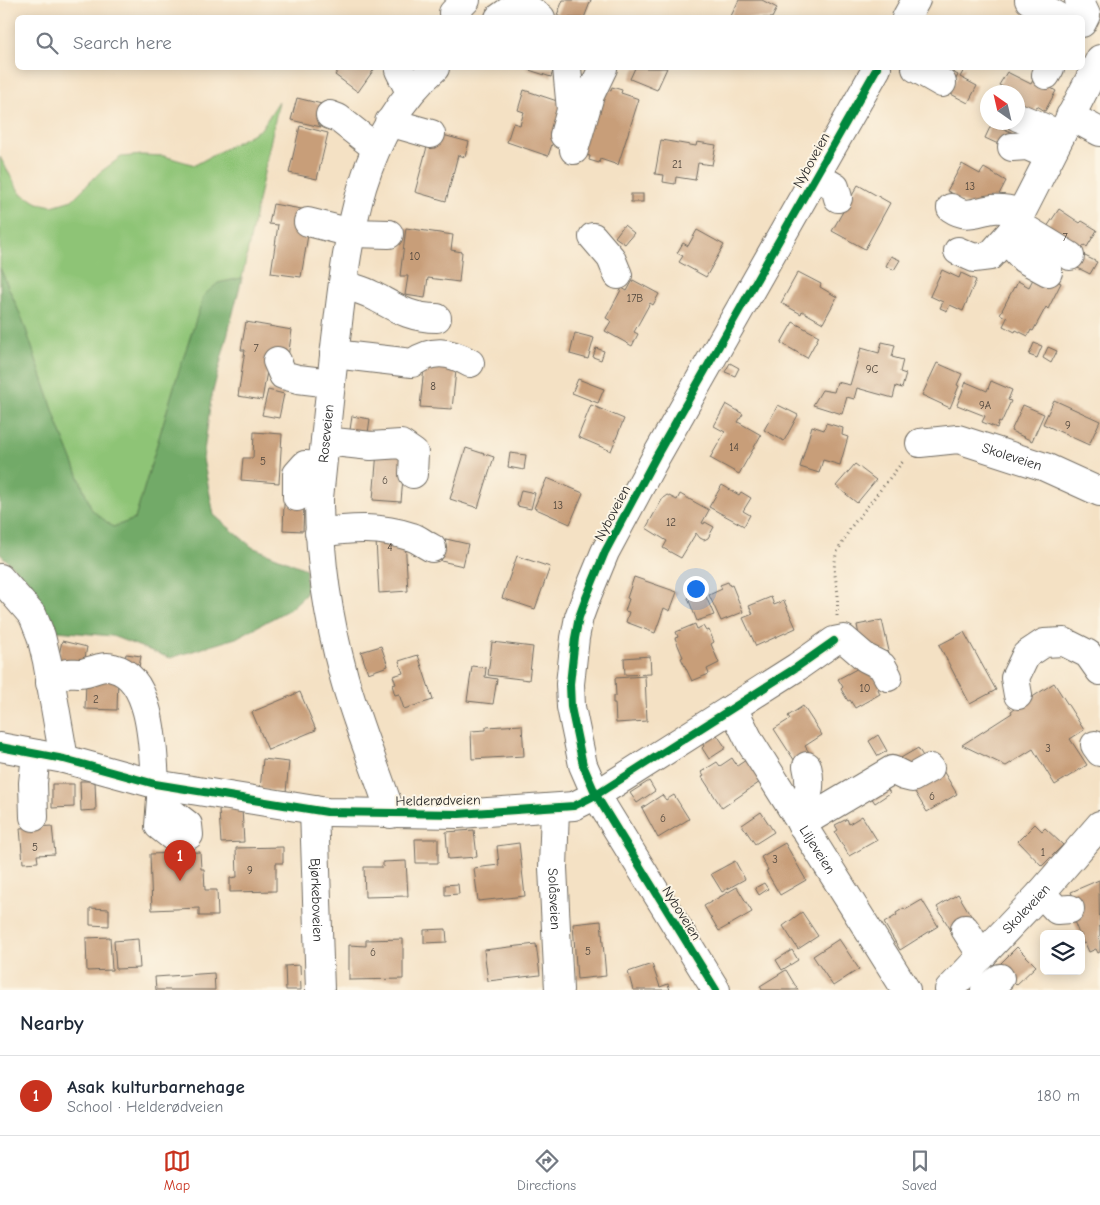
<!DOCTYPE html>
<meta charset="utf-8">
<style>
:root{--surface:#fff;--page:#f6f6f7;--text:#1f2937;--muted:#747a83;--line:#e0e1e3;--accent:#c8321e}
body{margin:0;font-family:"Comic Neue",sans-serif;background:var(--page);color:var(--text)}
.controls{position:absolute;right:15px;bottom:15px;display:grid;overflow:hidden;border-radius:8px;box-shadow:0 2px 12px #0003}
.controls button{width:45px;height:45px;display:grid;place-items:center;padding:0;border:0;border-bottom:1px solid var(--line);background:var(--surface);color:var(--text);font:25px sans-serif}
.compass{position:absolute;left:980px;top:85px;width:45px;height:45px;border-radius:50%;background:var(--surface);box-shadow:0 2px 12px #0003;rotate:326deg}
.you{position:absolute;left:695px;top:588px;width:18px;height:18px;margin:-12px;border:4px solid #fff;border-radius:50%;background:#1a73e8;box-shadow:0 0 0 8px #1a73e833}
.badge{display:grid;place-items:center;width:32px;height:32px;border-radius:50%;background:var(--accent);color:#fff;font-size:16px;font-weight:700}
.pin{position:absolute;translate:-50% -41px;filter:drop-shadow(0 1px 2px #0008)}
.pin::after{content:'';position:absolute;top:26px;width:18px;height:15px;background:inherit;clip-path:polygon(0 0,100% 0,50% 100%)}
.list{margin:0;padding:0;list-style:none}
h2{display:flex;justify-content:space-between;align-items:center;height:65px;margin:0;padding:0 20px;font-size:21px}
h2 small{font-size:16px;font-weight:400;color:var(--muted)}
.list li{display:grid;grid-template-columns:32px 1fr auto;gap:15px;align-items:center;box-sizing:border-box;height:80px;padding:0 20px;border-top:1px solid var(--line)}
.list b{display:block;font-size:19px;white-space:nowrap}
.list p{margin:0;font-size:16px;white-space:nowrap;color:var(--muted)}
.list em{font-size:16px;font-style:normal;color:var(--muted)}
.icon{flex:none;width:28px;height:28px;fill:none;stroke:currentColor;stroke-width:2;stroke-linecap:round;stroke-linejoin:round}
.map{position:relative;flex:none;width:1100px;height:990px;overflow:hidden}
.search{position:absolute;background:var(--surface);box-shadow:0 2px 12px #0003;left:15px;right:15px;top:15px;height:55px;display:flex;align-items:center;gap:12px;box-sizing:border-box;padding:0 18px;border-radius:8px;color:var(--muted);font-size:19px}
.sheet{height:145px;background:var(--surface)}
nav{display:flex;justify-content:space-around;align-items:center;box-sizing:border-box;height:70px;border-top:1px solid var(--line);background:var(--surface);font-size:14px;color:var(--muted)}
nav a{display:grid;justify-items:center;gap:2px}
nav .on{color:var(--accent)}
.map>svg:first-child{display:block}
.green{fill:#8ec476;stroke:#5c7850}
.forest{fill:#72aa67;stroke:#4e6a49}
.building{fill:#c89e79}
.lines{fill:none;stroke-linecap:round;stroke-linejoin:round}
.minor-casing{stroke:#716b61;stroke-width:30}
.path{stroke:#716b61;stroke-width:3;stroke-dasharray:1 4;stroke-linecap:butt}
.minor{stroke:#fff;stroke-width:28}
.cycleway-casing{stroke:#fcf5e5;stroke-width:11}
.cycleway{stroke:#00873e;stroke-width:8}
.labels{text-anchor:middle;stroke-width:4;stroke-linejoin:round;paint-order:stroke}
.number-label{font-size:11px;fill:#52483e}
.street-label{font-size:14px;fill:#2b2b2b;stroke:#fcf5e5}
</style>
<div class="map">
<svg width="1100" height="990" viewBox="0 0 1100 990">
<rect width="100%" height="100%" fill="#fcf5e5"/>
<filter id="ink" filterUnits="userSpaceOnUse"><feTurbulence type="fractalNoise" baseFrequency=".02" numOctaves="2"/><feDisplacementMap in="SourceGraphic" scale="10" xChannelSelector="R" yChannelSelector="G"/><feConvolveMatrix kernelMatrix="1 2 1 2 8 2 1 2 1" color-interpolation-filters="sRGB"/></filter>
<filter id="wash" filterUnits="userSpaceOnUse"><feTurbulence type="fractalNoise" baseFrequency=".0096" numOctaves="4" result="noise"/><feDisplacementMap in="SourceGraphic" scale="20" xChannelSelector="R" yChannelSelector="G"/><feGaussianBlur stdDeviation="1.12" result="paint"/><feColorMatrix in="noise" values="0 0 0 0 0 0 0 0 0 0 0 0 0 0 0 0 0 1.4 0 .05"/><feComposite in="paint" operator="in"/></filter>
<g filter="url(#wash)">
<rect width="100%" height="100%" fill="#f4e1c4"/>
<path class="green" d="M 279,101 L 242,278 L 218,283 L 176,380 L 135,519 L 113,527 L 92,510 L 58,425 L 23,321 L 0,268 L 0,157 L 20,193 L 38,203 L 52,206 L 72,200 L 99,173 L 121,157 L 142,155 L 164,156 L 195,165 L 261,129 Z"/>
<path class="forest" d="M 0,268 L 23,321 L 58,425 L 92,510 L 113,527 L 135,519 L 176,380 L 204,295 L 218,283 L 242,278 L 211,399 L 203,459 L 214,515 L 252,547 L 306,569 L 306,594 L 290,609 L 236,638 L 170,658 L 112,636 L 57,631 L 28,581 L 0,554 Z"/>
<g id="blocks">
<g class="building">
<path d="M 563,0 L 591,0 L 584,18 L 562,18 L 557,15 Z"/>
<path d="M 739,0 L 762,0 L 777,8 L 772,18 L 730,18 Z"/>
<path d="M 340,68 L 375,68 L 358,92 L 335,75 Z"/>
<path d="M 526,68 L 554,68 L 551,77 L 526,69 Z"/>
<path d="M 635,68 L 667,68 L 657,90 L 630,79 Z"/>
<path d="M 937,68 L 965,68 L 960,77 L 977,86 L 968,103 L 949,93 L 958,75 L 947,69 L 945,72 Z"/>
<path d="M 1007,72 L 1031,84 L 1034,78 L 1056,91 L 1045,111 L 1037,106 L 1030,118 L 1018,110 L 1018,92 L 1002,92 L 1005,88 L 999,85 Z"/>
<path d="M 601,87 L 611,91 L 612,87 L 622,90 L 621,93 L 639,99 L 618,165 L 600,159 L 599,163 L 589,160 L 590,156 L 579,153 Z"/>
<path d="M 524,90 L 566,104 L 548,156 L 507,142 L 513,123 L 520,125 L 524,112 L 518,110 Z"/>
<path d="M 297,98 L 326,105 L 321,127 L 291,120 Z"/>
<path d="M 992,123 L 1013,133 L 1007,148 L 985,138 Z"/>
<path d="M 300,126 L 328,133 L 317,179 L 289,173 Z"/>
<path d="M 439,134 L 469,142 L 465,157 L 458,155 L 446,201 L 415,192 L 428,143 Z"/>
<path d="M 661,140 L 696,146 L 697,142 L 716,145 L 712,165 L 698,163 L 695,180 L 676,177 L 675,184 L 663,182 L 664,175 L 655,174 Z"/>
<path d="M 962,164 L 980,174 L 984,168 L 1006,181 L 995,202 L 979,209 L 952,198 L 954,194 L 947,191 Z"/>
<path d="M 858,185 L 890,203 L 865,249 L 832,231 Z"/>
<rect x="631" y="194" width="12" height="8"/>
<path d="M 273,204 L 307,210 L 309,229 L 301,277 L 271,273 L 278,225 L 269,224 Z"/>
<path d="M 1059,209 L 1080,223 L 1082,221 L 1097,230 L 1087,247 L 1084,245 L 1079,253 L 1097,262 L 1090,274 L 1072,265 L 1043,233 Z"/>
<path d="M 624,225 L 634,233 L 625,244 L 615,237 Z"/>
<path d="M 406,228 L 453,235 L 451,250 L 462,252 L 459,282 L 428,278 L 425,298 L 405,295 L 408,276 L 400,276 Z"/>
<path d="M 697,230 L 724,245 L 706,277 L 679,262 L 683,256 L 677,253 L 683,243 L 688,246 Z"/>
<path d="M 891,256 L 900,260 L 894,270 L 886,266 Z"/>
<path d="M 942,270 L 959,278 L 961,273 L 976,280 L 963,311 L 950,305 L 947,311 L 940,308 L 943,302 L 930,296 Z"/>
<path d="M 1037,271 L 1061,283 L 1048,309 L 1046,307 L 1033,331 L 1031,330 L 1028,336 L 1016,330 L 1015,332 L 1003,326 L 1007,318 L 1000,314 L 1014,287 L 1015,288 L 1018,281 L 1029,287 Z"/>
<path d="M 798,272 L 821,284 L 820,287 L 837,297 L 823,323 L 802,311 L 801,314 L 781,303 Z"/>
<path d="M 633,280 L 659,294 L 653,305 L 650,303 L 634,332 L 638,334 L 632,346 L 605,331 L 611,321 L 606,318 L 622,288 L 627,291 Z"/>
<path d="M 246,322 L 292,330 L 288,357 L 270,354 L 262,400 L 238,396 L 245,350 L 241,350 Z"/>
<path d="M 793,322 L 819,336 L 807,358 L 781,343 Z"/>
<path d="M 575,333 L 594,338 L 588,359 L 570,354 Z"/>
<path d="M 882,342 L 895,345 L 892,357 L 903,360 L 900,372 L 906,374 L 902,388 L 896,386 L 893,398 L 857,388 L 854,399 L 847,397 L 842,414 L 813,405 L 822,390 L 834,392 L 837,382 L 850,385 L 861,348 L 879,353 Z"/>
<path d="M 1034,343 L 1042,346 L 1037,358 L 1029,355 Z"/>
<path d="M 1048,347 L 1057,351 L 1051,363 L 1043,358 Z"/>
<path d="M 596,348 L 604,351 L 601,360 L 593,357 Z"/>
<path d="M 425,358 L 457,361 L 452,409 L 420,407 Z"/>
<path d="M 730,363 L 739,368 L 735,376 L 725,372 Z"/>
<path d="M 937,363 L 962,374 L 957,385 L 959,386 L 950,408 L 922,395 Z"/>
<path d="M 578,379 L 604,389 L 598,403 L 572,393 Z"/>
<path d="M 991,381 L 1012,390 L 1008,400 L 1011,401 L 1001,423 L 999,422 L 997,428 L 982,422 L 985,416 L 957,405 L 966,382 L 987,391 Z"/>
<path d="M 268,390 L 284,394 L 279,418 L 262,415 Z"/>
<path d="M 1054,400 L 1100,421 L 1089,445 L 1043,424 Z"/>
<path d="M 726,404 L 743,414 L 738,422 L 761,435 L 739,474 L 710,458 L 725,432 L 714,426 Z"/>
<path d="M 591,405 L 624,419 L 611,451 L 578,437 Z"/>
<path d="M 778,405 L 798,415 L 784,441 L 764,430 Z"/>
<path d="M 1023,405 L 1044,414 L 1032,441 L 1011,431 Z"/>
<path d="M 352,416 L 370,419 L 368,433 L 350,430 Z"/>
<path d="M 826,423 L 843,428 L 842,435 L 848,437 L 840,465 L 823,460 L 819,473 L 800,467 L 812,426 L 824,430 Z"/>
<path d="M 254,432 L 282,434 L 279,483 L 241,480 L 243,458 L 253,458 Z"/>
<path d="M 466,448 L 494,457 L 478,508 L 450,499 Z"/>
<path d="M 377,451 L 405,453 L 401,502 L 373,500 Z"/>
<path d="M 510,453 L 526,455 L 524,470 L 508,467 Z"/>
<path d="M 855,464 L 876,480 L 857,503 L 836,486 Z"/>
<path d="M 547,478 L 583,493 L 570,524 L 534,508 Z"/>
<path d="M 722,485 L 739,495 L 741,492 L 751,498 L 743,511 L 750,515 L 744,526 L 709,507 Z"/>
<path d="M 521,490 L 535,493 L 531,509 L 517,506 Z"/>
<path d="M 680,494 L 709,510 L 702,523 L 704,524 L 705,522 L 714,527 L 708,538 L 704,540 L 700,538 L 696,533 L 681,558 L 663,548 L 667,541 L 646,528 L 663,498 L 667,495 L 677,500 Z"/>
<path d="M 284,504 L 304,505 L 303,531 L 283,530 Z"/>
<path d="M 405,539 L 408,591 L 379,593 L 376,541 Z"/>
<path d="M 446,539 L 468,544 L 463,566 L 441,561 Z"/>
<path d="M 517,556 L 550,567 L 535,609 L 502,598 Z"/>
<path d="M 634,577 L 677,592 L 670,611 L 664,608 L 655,633 L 626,622 L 629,612 L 625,611 L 629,599 L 627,598 Z"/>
<path d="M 728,582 L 730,586 L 732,585 L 743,612 L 721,621 L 709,595 L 722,589 L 720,585 Z"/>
<path d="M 701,591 L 702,593 L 704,592 L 714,615 L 697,621 L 688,598 Z"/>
<path d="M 771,597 L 774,605 L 784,601 L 796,628 L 756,646 L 743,618 L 753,614 L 749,606 Z"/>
<path d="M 882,620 L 889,651 L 872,654 L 862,651 L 857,625 Z"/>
<path d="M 695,624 L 697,629 L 703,626 L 706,631 L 709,630 L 714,642 L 711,644 L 719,663 L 707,669 L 709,674 L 692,681 L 681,658 L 683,657 L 675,638 L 678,637 L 676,632 Z"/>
<path d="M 964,632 L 996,690 L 970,704 L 939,645 Z"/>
<path d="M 62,641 L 87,647 L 83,669 L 57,664 Z"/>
<path d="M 492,642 L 533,647 L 529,680 L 488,675 Z"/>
<path d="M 381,646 L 388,666 L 368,673 L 361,652 Z"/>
<path d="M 126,654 L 141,656 L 139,667 L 124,665 Z"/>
<path d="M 418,655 L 433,700 L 404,709 L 399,694 L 395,695 L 392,685 L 396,684 L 393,676 L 403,673 L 399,661 Z"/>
<path d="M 650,656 L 651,674 L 625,675 L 624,658 Z"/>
<path d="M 864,665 L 882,686 L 878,689 L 880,694 L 855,708 L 850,700 L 848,701 L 841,689 L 843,687 L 838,679 Z"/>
<path d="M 472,666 L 486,668 L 485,677 L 497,679 L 493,704 L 467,701 Z"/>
<path d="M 645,676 L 647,721 L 616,723 L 615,703 L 613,703 L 613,696 L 616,696 L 615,678 Z"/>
<path d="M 118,677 L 117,710 L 85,709 L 86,682 Z"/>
<path d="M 1054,683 L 1084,730 L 1070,739 L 1087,765 L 1055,785 L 1033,749 L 1006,766 L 962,745 L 1012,713 L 1011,711 Z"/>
<path d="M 300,692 L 316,730 L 268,750 L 252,712 Z"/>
<path d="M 803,706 L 822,735 L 805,746 L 812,757 L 798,766 L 774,729 L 790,719 L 788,716 Z"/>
<path d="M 522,725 L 524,756 L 472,759 L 471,731 L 486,730 L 486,727 Z"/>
<path d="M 715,732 L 726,748 L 709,759 L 702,748 L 704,746 L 701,741 Z"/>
<path d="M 878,735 L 887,751 L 878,756 L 869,741 Z"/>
<path d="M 918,748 L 926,761 L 906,772 L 899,759 Z"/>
<path d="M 732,758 L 737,766 L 749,758 L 763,780 L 722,808 L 702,777 L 704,776 L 701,772 L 717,762 L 720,766 Z"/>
<path d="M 263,759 L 289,762 L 286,792 L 260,789 Z"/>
<path d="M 942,769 L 957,794 L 927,812 L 912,787 Z"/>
<path d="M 80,781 L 95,781 L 96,810 L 81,811 Z"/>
<path d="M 649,781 L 655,791 L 637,803 L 630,793 Z"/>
<path d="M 883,781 L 890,793 L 875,803 L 867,791 Z"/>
<path d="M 52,784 L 74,784 L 74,807 L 52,808 Z"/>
<path d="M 662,795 L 666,800 L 674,795 L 689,819 L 658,838 L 642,808 Z"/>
<path d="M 242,809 L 244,842 L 221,843 L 219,810 Z"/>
<path d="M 761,812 L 774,832 L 755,844 L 742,825 Z"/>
<path d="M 862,816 L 877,840 L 849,856 L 835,832 L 838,830 L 835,825 L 847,819 L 849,824 Z"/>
<path d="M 1035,824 L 1042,831 L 1045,828 L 1063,845 L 1042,866 L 1018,841 Z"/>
<path d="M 52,826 L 55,854 L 37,855 L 38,862 L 23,863 L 20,828 Z"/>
<path d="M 474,830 L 477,857 L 448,859 L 446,832 Z"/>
<path d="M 415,839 L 438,839 L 438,863 L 416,863 Z"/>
<path d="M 519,843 L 525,896 L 478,901 L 474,868 L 499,865 L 497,846 Z"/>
<path d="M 785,843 L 806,880 L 780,895 L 766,871 L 768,870 L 761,857 Z"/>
<path d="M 283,847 L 283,863 L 276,863 L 276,891 L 230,892 L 230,878 L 237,877 L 236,848 Z"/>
<path d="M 200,852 L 201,869 L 204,869 L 205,890 L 217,890 L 218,916 L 199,916 L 199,908 L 152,910 L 150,854 Z"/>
<path d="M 406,861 L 408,896 L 365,897 L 364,867 L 383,867 L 383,862 Z"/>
<path d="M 735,861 L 745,879 L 722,892 L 711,874 Z"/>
<path d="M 1099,880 L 1100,952 L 1098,953 L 1096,949 L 1089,952 L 1085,943 L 1083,944 L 1081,934 L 1079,934 L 1072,916 L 1080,913 L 1071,892 Z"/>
<path d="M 764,883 L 768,889 L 759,895 L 755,888 Z"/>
<path d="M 458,884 L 459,894 L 445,895 L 445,885 Z"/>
<path d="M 737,887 L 752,912 L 719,931 L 704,906 Z"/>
<path d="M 958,894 L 973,919 L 952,932 L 937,907 Z"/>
<path d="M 922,900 L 938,926 L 900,950 L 884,923 L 897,915 L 896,913 L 904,908 L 905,910 Z"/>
<path d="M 90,908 L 109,909 L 109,926 L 90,925 Z"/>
<path d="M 802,912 L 818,936 L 798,949 L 783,926 Z"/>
<path d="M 601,921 L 606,976 L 577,979 L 573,924 Z"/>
<path d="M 446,929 L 447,942 L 424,943 L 424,930 Z"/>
<path d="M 110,937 L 112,970 L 87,971 L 86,938 Z"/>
<path d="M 138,939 L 140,968 L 116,969 L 114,941 Z"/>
<path d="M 403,939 L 403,979 L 349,980 L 349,945 L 366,946 L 366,940 Z"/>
<path d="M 839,939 L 859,969 L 833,986 L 813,956 Z"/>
<path d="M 536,944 L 540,975 L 488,981 L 484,950 Z"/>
<path d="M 1017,947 L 1036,966 L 1016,985 L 998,966 Z"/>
<path d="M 792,950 L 798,960 L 782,970 L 776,960 Z"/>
<path d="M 652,964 L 660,987 L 668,984 L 670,990 L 633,990 L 628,972 Z"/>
<path d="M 300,965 L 301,990 L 286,990 L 285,966 Z"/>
<path d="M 786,970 L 798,990 L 762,990 L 760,986 Z"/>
<path d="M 214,973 L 215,990 L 156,990 L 155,977 Z"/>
</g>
</g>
</g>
<g filter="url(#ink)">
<use href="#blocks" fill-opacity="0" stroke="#716b61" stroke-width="1"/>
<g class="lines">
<defs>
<g id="minor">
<path d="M 1029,0 L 1061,18"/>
<path d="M 1079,0 L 1086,15 L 1082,23"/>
<path d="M 520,3 L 541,18"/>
<path d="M 453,13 L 466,0"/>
<path d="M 499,18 L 524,0"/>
<path d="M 906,18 L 916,0"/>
<path d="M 400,68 L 399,70 L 410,92"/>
<path d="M 916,68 L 942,83"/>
<path d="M 1046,75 L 1050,68"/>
<path d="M 330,115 L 338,118 L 376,148"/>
<path d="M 1070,116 L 1100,132"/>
<path d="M 1018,117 L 1061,135"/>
<path d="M 389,122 L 431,134"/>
<path d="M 564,135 L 571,110 L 567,68"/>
<path d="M 1012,147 L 1027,146 L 1050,156"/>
<path d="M 574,150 L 590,95 L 603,68"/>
<path d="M 816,176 L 835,187 L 838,198"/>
<path d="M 951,208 C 967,219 977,211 993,209 C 1003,208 1011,210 1021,213"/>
<path d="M 308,222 L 352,233 L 389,234"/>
<path d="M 1016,223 L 1070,256"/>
<path d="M 593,237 L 611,258 L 618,275"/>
<path d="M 958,251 L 974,258 L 990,256 L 1012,231"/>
<path d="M 1048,272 L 1024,259 L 1010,244 L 1012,231 L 1100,59"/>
<path d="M 343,284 C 352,288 363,290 372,295 C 395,307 409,318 437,318"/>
<path d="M 334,354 L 412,363 C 432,349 449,351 470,363"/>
<path d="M 277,361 L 283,375 L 298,379 L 331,383"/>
<path d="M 325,441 L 371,446 L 401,444 L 414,453 L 413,474"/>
<path id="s1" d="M 920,443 L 958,439 L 1045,467 L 1100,492"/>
<path d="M 297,497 L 297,474 L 305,465 L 322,466"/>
<path d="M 319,533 C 351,528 380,526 412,537 C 419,539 425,545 432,548"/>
<path d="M 0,578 L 33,616 L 41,636 L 47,661 L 64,759"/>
<path d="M 50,683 C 55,680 61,675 67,673 C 73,672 80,674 86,672 C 95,670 104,665 113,668 C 153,677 153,751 155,784"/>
<path d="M 1018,695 L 1015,678 L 1026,655 L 1044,643 L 1064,642 L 1088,654 L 1100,671"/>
<path id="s2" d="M 733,708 L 750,742 L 906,990"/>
<path d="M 1095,745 L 1100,752"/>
<path d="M 0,747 L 64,759 L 155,784 L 327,812 L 459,814 L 574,806 L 596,795 L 797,667 L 834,641 L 844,639 L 866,658 L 882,666 L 888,677"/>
<path d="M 161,797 L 171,812 L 188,825 L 189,835 L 173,837 L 159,826 L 162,785"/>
<path id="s3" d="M 555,808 L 553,868 L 559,990"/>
<path id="s4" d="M 314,810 L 320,990"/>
<path id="s5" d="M 391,814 C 376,769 357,724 344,677 C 328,618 319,559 319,498 C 325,442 330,387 337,331 C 348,238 359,133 435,68"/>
<path d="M 796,815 C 809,799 812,786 807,766"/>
<path d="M 34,817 L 33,783 L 36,754"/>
<path d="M 801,824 L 892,770 L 904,776 L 912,778 L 930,768"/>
<path d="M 1041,893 L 1057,910 L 1070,909"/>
<path d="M 965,929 L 982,956"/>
<path d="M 716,990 L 596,795 L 583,765 L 571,707 L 570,684 L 575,638 L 579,617 L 586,598 L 605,552 L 657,455 L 877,68"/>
<path id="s6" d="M 949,990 L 1041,893 L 1100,825"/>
<path d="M 985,990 L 1000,978"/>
</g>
</defs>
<use href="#minor" class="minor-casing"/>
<path class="path" d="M 837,616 L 838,594 L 834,569 L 836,554 L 851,527 L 904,460"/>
<use href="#minor" class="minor"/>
<defs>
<g id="cycleway">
<path d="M 0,747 L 64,759 L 155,784 L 327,812 L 459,814 L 574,806 L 596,795 L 797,667 L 834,641"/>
<path d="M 716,990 L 596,795 L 583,765 L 571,707 L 570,684 L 575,638 L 579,617 L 586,598 L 605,552 L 657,455 L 877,68"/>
</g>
</defs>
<use href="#cycleway" class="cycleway-casing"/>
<use href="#cycleway" class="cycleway"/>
</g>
</g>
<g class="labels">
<g class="number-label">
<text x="677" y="168">21</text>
<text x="970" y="190">13</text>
<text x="1065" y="241">7</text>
<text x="415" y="260">10</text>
<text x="635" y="302">17B</text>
<text x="256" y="352">7</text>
<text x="872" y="373">9C</text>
<text x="433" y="390">8</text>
<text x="985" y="409">9A</text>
<text x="1068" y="429">9</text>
<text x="734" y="451">14</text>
<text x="263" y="465">5</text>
<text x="385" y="484">6</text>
<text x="558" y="509">13</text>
<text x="671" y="526">12</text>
<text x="390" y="551">4</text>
<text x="865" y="692">10</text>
<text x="96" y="703">2</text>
<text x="1048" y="752">3</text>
<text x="932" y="800">6</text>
<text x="663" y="822">6</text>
<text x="35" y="851">5</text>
<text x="1043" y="856">1</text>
<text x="775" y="863">3</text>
<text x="250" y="874">9</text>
<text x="588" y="955">5</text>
<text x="373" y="956">6</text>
</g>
<g class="street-label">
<text transform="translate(811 160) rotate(-61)" y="5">Nyboveien</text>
<text dy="5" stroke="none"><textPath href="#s5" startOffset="391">Roseveien</textPath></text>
<text dy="5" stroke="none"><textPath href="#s1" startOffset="95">Skoleveien</textPath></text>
<text transform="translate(612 513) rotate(-62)" y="5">Nyboveien</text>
<text transform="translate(438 800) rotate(-1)" y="5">Helderødveien</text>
<text dy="5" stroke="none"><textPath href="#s2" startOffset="165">Liljeveien</textPath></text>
<text dy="5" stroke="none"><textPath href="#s3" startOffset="91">Solåsveien</textPath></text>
<text dy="5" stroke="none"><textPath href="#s4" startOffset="90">Bjørkeboveien</textPath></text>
<text dy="5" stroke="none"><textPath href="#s6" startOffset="112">Skoleveien</textPath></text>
<text transform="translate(682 913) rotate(58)" y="5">Nyboveien</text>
</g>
</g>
</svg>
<div class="controls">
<button><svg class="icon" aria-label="layers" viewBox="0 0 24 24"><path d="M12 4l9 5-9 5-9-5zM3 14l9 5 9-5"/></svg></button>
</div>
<svg class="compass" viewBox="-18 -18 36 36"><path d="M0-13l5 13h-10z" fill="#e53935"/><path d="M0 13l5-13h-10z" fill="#747a83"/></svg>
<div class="you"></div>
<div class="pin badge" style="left:180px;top:881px">1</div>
<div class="search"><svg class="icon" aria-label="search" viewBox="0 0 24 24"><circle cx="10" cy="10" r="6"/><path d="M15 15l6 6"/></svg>Search here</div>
</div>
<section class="sheet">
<h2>Nearby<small></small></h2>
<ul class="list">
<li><span class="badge">1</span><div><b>Asak kulturbarnehage</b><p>School · Helderødveien</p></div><em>180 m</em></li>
</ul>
</section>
<nav>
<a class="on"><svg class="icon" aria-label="map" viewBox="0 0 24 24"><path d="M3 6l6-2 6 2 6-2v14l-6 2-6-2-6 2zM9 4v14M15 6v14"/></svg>Map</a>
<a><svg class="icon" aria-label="directions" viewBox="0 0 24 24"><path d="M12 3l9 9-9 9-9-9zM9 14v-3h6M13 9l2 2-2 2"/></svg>Directions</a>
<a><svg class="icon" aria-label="saved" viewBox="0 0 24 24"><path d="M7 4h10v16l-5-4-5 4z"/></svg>Saved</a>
</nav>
